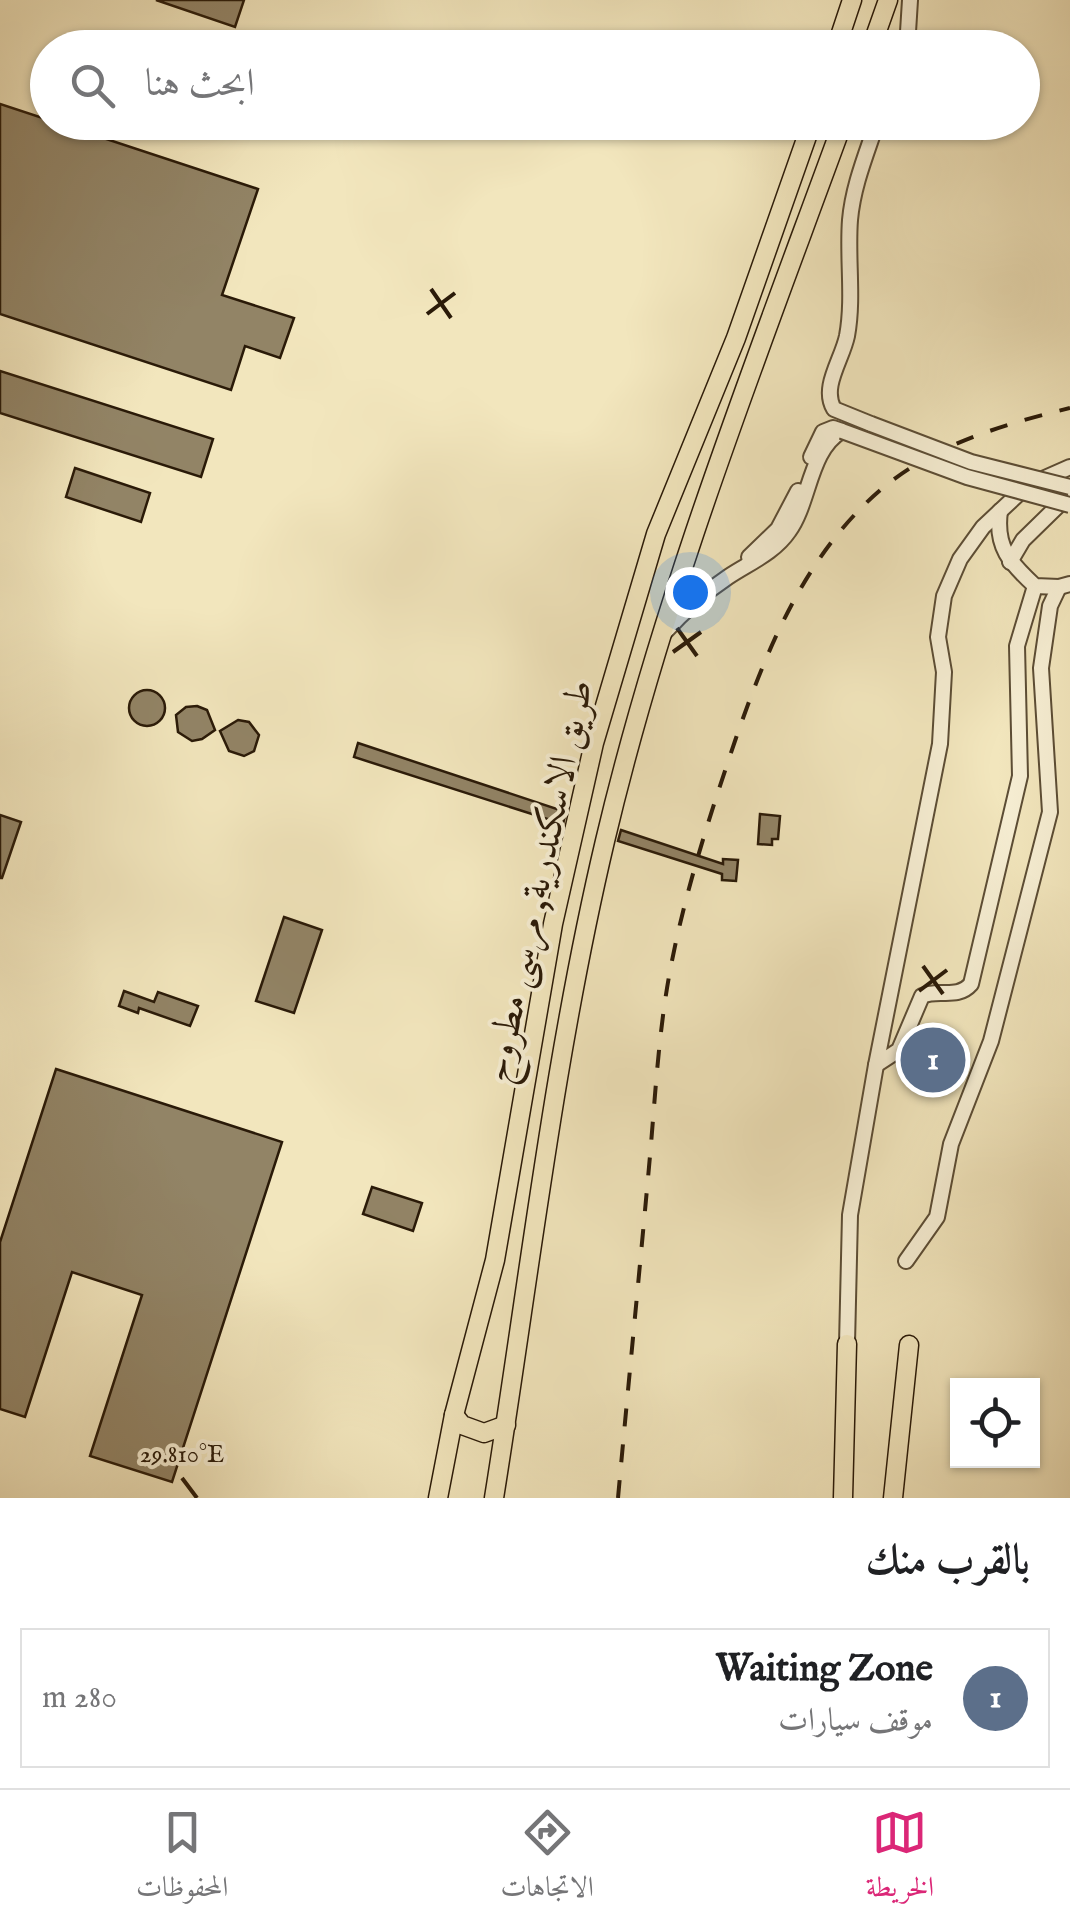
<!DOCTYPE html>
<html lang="ar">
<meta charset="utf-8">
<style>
:root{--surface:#fff;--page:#f6f6f6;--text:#202124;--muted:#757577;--line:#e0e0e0;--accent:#db2777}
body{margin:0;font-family:"IM FELL English",Amiri,serif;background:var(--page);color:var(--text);direction:rtl}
.controls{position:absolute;right:30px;bottom:30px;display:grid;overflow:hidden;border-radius:0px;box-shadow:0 2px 8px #0004}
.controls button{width:90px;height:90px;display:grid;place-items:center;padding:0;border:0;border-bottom:2px solid var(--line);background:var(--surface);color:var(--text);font:50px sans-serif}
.you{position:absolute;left:690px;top:592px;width:35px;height:35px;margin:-25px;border:8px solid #fff;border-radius:50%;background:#1a73e8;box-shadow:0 0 0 15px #1a73e833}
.badge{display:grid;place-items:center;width:65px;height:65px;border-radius:50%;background:var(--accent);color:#fff;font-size:32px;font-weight:700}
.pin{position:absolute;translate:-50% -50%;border:5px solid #fff;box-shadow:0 2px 10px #0006}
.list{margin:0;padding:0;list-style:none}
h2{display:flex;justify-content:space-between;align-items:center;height:130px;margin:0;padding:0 40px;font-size:42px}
h2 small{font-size:32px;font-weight:400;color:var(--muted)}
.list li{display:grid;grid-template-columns:65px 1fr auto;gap:30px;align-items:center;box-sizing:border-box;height:140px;margin:0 20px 20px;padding:0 20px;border:2px solid var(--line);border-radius:0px}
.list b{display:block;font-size:38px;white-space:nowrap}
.list p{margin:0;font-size:32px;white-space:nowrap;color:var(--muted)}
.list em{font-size:32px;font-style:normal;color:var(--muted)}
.icon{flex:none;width:55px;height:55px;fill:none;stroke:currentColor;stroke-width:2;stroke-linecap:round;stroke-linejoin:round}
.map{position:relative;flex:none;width:1070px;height:1498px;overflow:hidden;direction:ltr}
.search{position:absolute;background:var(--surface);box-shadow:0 2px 8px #0004;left:30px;right:30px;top:30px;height:110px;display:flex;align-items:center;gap:25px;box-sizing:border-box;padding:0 35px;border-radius:55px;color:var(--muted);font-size:38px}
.sheet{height:290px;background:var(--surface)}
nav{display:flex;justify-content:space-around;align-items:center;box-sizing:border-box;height:140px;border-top:2px solid var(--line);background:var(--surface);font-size:28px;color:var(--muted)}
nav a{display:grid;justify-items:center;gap:5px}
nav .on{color:var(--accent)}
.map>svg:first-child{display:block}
.building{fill:#928466;stroke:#2a1a08;stroke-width:2.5}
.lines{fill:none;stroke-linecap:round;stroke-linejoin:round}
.minor-casing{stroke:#5c4d35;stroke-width:18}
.major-casing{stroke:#2a1a08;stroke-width:21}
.minor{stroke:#f7efd4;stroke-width:14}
.major{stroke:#f2e6bd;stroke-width:18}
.rail{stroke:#2a1a08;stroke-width:4;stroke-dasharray:18 18;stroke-linecap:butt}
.minor-bridge-casing{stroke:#5c4d35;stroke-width:18;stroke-linecap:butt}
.minor-bridge{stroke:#f7efd4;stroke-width:14}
.ticks{fill:none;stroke:#2a1a08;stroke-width:4}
.labels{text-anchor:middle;stroke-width:8;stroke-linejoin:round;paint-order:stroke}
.street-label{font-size:38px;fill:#2a1a08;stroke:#f7efd4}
.ticks-label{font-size:25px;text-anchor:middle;fill:#2a1a08;stroke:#f7efd4;stroke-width:8;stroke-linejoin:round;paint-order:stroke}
</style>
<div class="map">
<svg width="1070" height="1498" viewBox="0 0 1070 1498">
<rect width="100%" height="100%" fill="#f2e6bd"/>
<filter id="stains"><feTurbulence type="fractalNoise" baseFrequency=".002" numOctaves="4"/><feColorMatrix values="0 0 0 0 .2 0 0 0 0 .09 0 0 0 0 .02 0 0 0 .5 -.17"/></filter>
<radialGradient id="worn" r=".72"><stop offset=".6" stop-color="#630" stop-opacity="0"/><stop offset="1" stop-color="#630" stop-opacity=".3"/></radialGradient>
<g class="building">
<path d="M 156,0 L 244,0 L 235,27 Z"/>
<path d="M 0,104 L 258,189 L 222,295 L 294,318 L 280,358 L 245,346 L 231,390 L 0,314 Z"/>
<path d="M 0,371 L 213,439 L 201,477 L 0,413 Z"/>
<path d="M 75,468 L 150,493 L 141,522 L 66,497 Z"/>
<circle cx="147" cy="708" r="18"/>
<path d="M 197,706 L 207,710 L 215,730 L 202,739 L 192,741 L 178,732 L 176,715 L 186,707 Z"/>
<path d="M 238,720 L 249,722 L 259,735 L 254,751 L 244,756 L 229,751 L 220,731 Z"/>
<path d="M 358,743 L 566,812 L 563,824 L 354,757 Z"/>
<path d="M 760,814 L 780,816 L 778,839 L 772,839 L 772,845 L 758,844 Z"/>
<path d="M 0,815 L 21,822 L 2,878 L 0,878 Z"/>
<path d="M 621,830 L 723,864 L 723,859 L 738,860 L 736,881 L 722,880 L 722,874 L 618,841 Z"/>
<path d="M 284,917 L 322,930 L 294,1013 L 256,1001 Z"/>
<path d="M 124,991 L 154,1002 L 158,992 L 198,1006 L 190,1026 L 139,1008 L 138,1013 L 119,1006 Z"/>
<path d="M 56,1069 L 282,1142 L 172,1482 L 90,1456 L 142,1295 L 72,1272 L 25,1417 L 0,1409 L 0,1242 Z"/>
<path d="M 372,1187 L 422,1203 L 413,1231 L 363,1214 Z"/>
</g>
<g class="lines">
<defs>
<g id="minor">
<path d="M 903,48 L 908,32 L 910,0"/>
<path d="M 871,424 L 834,409 C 821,387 842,360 847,336 C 854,298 847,258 850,220 C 853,186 866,155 877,122"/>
<path d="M 811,457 L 823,432 L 833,428 L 842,431"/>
<path d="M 1000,511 C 995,547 1010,563 1035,586 L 1059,587 L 1070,584"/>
<path d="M 749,557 L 778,529 L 798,491"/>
<path d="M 1010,562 L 1023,540 L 1066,498"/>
<path d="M 664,633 C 683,612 704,593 728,577 C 749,563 774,553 789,531 C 810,502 809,450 842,431"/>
<path d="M 876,1065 L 899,1050 L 922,996 C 938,988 957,1000 971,984 L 1020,776 L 1017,646 L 1035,586"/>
<path d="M 906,1261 L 937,1217 L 951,1144 L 991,1041 L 1050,812 L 1041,668 L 1050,606 L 1059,587"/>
<path d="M 847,1344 L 850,1215 L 876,1065 L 940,744 L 944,672 L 938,637 L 944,596 L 960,559 L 983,527 L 1027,486 L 1070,467"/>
</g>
<g id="major">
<path d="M 836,48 L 852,0"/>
<path d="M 871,48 L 888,0"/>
<path d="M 454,1415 L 462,1425 L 484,1433 L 506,1425"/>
<path d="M 438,1498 L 454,1415 L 495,1260 L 553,924 L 594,743 L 656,534 L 736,338 L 812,122"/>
<path d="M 494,1498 C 529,1279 554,1057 605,841 C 663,595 756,360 843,122"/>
<path d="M 843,1498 L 847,1344"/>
<path d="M 893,1498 L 909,1345"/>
</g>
</defs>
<use href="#minor" class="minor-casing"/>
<use href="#major" class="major-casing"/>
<use href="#minor" class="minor"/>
<use href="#major" class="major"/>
<path class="rail" d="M 618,1498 C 628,1388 639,1277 649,1167 C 655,1102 658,1035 670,971 C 685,891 710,815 736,738 C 768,646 807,551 884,487 C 936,444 1005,424 1070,408"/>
<defs>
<g id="minor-bridge">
<path d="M 871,424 L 971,462 L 1070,487"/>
<path d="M 842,431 L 967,477 L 1070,505"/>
</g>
</defs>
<use href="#minor-bridge" class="minor-bridge-casing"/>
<use href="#minor-bridge" class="minor-bridge"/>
</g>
<path class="ticks" d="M 431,289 L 451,318M 427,314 L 455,293M 677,628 L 697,656M 673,652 L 701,632M 923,966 L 943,994M 919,991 L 947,970M 182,1478 L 197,1498"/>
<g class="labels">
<g class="street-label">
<text transform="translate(537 881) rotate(-78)" y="13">طريق الاسكندرية, مرسى مطروح</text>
</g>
</g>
<g class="ticks-label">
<text x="182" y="1462">29.810°E</text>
</g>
<rect width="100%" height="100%" filter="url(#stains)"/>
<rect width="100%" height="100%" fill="url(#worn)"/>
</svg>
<div class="controls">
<button><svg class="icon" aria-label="locate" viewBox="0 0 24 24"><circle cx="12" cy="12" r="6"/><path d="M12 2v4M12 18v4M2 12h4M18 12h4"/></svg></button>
</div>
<div class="you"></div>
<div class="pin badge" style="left:933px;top:1060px;background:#5c6f8a">1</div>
<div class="search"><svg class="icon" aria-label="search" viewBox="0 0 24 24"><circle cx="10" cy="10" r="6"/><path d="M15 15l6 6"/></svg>ابحث هنا</div>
</div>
<section class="sheet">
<h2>بالقرب منك<small></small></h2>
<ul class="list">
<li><span class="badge" style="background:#5c6f8a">1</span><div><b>Waiting Zone</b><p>موقف سيارات</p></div><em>280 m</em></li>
</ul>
</section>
<nav>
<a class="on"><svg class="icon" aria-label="map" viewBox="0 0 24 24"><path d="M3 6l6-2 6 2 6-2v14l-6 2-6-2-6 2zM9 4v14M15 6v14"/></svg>الخريطة</a>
<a><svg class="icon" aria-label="directions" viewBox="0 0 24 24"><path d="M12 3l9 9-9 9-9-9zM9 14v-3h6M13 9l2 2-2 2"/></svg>الاتجاهات</a>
<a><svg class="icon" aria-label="saved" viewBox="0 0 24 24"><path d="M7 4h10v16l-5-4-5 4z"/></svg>المحفوظات</a>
</nav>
